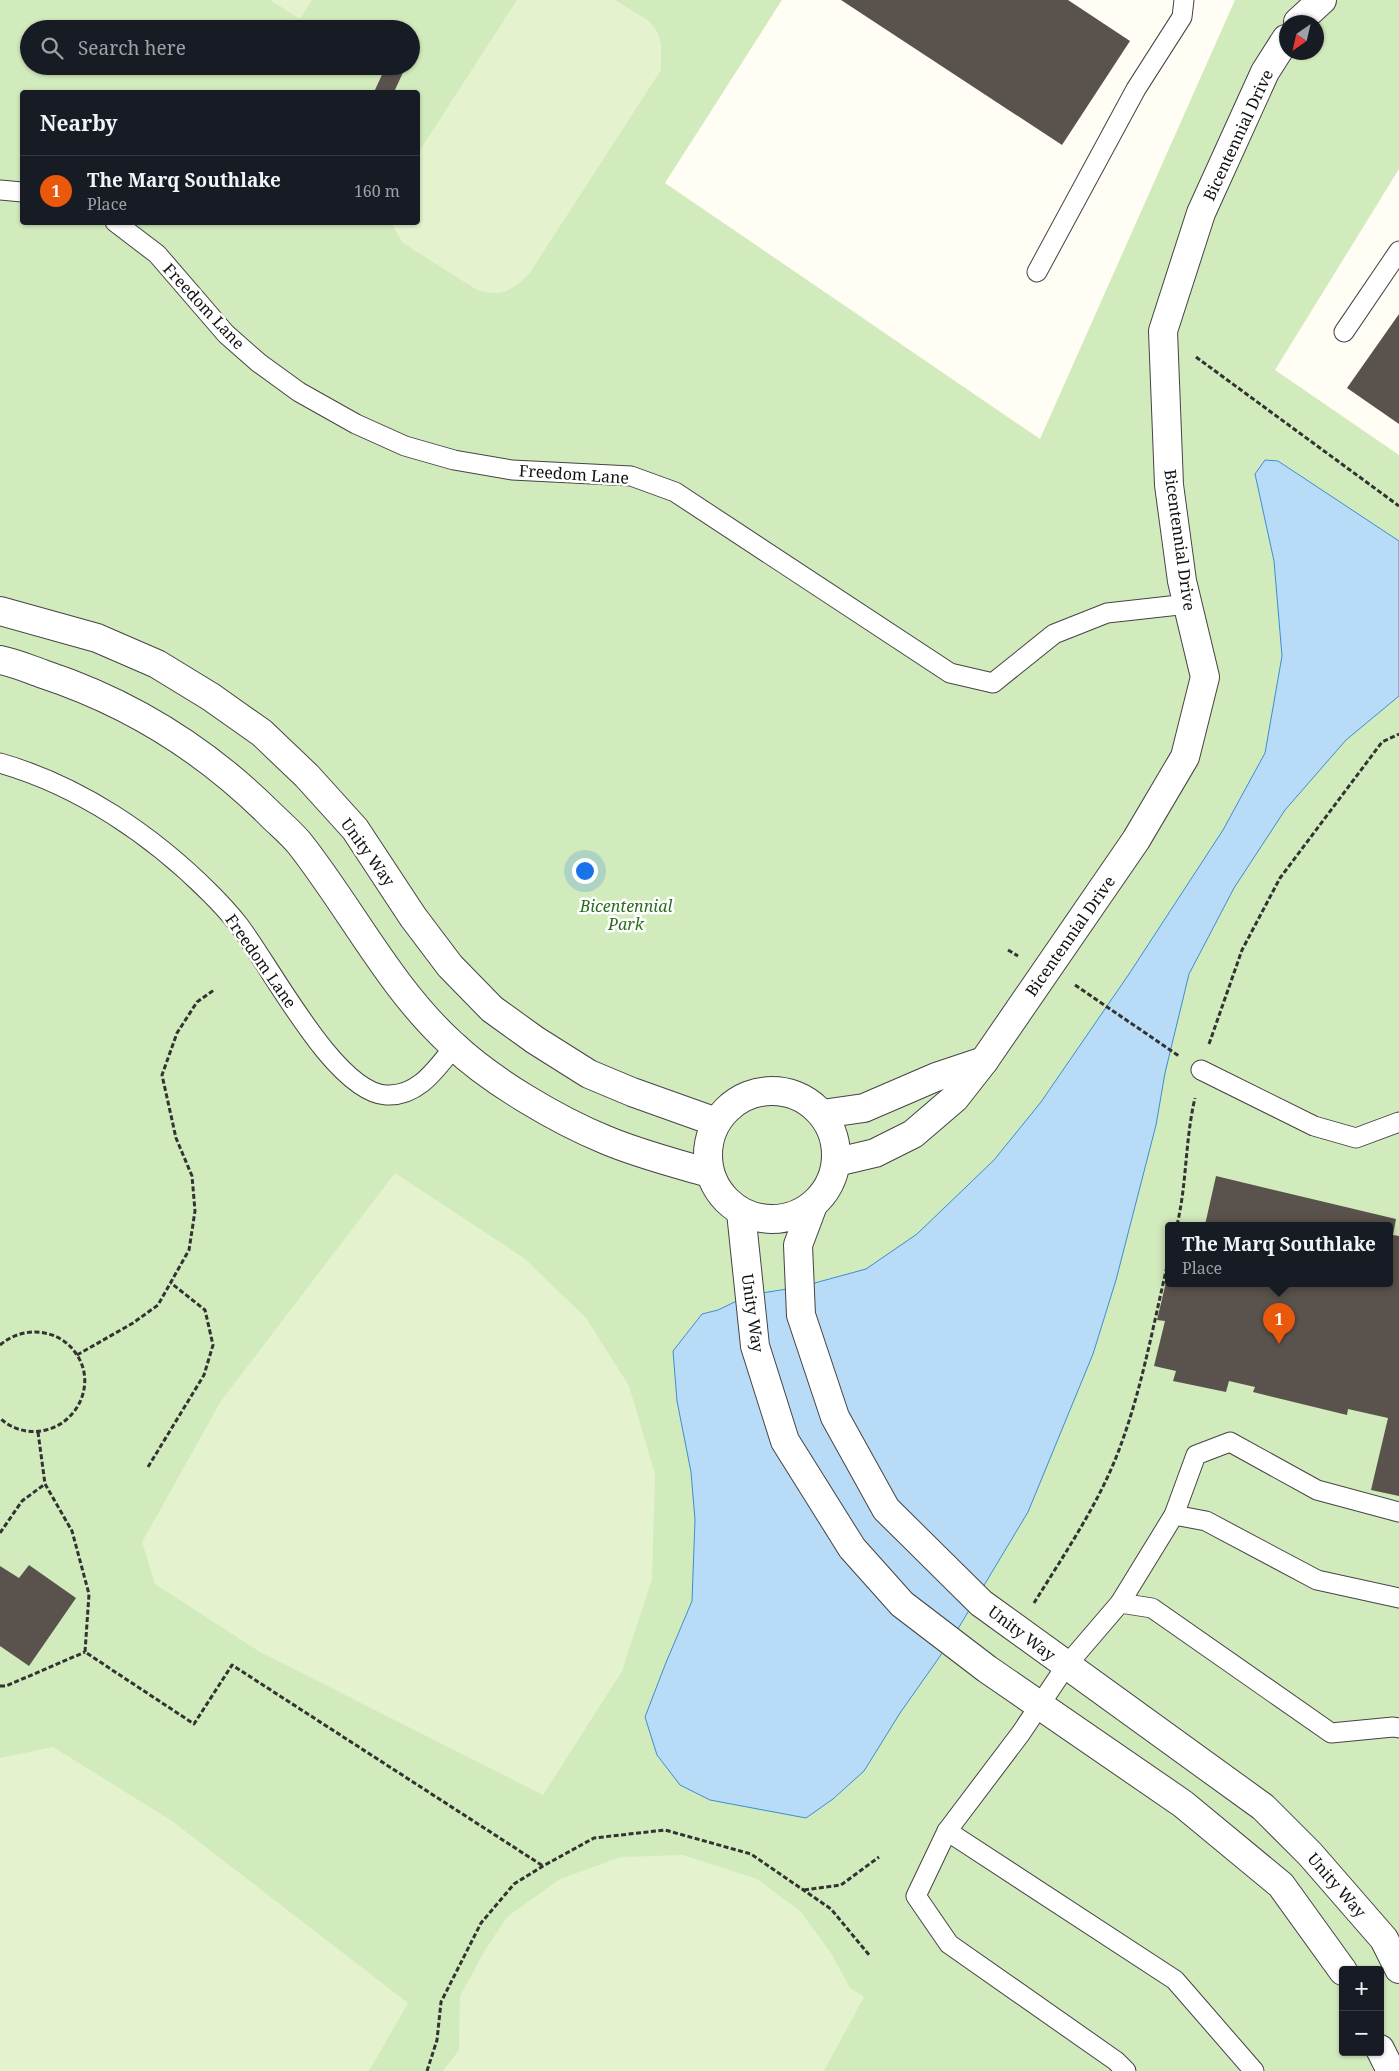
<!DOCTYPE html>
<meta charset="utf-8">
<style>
:root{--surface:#171b24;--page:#242831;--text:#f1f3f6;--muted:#9ea1a6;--line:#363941;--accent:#ea580c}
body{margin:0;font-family:"Noto Serif",serif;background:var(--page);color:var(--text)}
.controls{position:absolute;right:15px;bottom:15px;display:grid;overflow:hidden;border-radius:5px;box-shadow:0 1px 4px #0004}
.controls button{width:45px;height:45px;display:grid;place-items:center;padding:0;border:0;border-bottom:1px solid var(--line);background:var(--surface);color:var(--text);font:25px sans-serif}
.compass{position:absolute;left:1279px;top:15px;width:45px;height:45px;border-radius:50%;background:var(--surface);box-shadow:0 1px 4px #0004;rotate:214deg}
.you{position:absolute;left:584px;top:870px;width:18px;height:18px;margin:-12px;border:4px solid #fff;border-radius:50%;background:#1a73e8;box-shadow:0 0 0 8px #1a73e833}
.badge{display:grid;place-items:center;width:32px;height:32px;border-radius:50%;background:var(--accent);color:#fff;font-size:16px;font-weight:700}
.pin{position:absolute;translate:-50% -41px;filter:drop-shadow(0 1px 2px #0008)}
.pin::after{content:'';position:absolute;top:26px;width:18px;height:15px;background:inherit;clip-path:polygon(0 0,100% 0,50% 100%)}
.popup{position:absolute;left:1165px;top:1222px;width:228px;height:65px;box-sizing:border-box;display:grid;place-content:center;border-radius:5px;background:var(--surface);filter:drop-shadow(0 1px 4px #0005);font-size:16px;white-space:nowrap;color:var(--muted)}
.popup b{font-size:19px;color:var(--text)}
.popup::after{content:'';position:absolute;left:50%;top:100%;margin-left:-10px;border:10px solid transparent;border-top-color:var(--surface)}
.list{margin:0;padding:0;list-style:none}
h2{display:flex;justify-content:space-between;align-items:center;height:65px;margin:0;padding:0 20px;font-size:21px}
h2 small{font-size:16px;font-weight:400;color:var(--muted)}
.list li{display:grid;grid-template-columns:32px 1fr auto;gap:15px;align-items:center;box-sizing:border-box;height:70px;padding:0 20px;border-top:1px solid var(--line)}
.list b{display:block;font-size:19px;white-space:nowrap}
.list p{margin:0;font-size:16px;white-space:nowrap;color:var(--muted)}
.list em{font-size:16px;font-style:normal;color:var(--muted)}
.icon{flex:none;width:28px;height:28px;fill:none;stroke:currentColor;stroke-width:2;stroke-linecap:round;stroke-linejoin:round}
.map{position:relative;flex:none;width:1399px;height:2071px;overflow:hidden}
.search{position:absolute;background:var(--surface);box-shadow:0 1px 4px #0004;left:20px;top:20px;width:400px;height:55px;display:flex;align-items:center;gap:12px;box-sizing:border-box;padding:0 18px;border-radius:28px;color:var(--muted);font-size:19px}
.panel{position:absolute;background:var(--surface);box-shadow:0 1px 4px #0004;left:20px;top:90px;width:400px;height:135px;border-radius:5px}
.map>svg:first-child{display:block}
.green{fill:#d2ebbc;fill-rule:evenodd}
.pitch{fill:#e4f2ce}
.water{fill:#b8dcf8;stroke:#3d8dd0}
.building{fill:#5a524c}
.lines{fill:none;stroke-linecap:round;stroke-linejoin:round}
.lane-casing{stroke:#444;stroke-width:21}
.street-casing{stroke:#444;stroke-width:30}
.path{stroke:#333;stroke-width:3;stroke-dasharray:5 2.5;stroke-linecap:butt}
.lane{stroke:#fff;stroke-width:19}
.street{stroke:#fff;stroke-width:28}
.labels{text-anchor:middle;stroke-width:5;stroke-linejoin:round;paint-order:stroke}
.street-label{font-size:16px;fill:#111;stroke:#fff}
.park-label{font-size:16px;font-style:italic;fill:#2a6b1e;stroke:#fff}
</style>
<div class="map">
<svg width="1399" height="2071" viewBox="0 0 1399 2071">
<rect width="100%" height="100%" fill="#fffdf4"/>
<path class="green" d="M 0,0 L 782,0 L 665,183 L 1040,439 L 1235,0 L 1399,0 L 1399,169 L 1275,370 L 1399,455 L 1399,2071 L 0,2071 ZM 1286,22 L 1316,22 L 1316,52 L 1286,52 ZM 29,29 L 411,29 L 411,66 L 29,66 ZM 22,92 L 418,92 L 418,222 L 22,222 ZM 1169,1225 L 1389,1225 L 1389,1283 L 1169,1283 ZM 1343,1970 L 1380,1970 L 1380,2052 L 1343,2052 Z"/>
<g class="pitch">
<path d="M 270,0 L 312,0 L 300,19 Z"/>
<path d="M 517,0 L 615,0 L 649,21 L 658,33 L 661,45 L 661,70 L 529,274 C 512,291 501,297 477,290 L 403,243 L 391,223 L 418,222 L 418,153 Z"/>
<path d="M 395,1173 L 524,1258 L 586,1318 L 629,1386 L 655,1474 L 652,1579 L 622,1671 L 543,1795 L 260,1652 L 155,1584 L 142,1542 L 221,1401 Z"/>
<path d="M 53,1747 L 172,1821 L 408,2003 L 369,2071 L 0,2071 L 0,1758 Z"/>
<path d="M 683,1855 L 757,1879 L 800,1911 L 831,1953 L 850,1988 L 864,1997 L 824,2071 L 443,2071 L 459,2050 L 460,1996 L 485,1950 L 507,1917 L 560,1879 L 621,1857 Z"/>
</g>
<path class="water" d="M 1265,460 L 1278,461 L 1399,541 L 1399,696 L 1346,740 L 1285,810 L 1234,888 L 1189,974 L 1165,1073 L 1156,1125 L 1116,1280 L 1093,1354 L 1028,1512 L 950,1642 L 900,1713 L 864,1771 L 833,1799 L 806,1818 L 710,1800 L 680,1785 L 657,1755 L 645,1717 L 665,1665 L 692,1601 L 695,1520 L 691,1472 L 677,1401 L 673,1351 L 702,1314 L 718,1310 L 749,1295 L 800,1287 L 866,1269 L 917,1234 L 994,1160 L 1041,1102 L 1129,974 L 1223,830 L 1265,753 L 1282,656 L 1274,561 L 1255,474 Z"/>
<g class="building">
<path d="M 841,0 L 1068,0 L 1130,41 L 1062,145 Z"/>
<path d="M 386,66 L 406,66 L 394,92 L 374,92 Z"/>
<path d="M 1399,314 L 1399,424 L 1347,388 Z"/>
<path d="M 1216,1176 L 1396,1219 L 1393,1235 L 1399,1236 L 1399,1496 L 1371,1490 L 1388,1418 L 1348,1409 L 1347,1415 L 1253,1392 L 1255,1387 L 1229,1381 L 1226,1392 L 1173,1381 L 1176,1371 L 1154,1366 L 1165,1321 L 1157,1320 L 1168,1274 L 1169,1283 L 1389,1283 L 1389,1225 L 1205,1225 Z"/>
<path d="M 29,1565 L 76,1598 L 29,1666 L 0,1646 L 0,1566 L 19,1578 Z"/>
</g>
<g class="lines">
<defs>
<g id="lane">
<path d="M 0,190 L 22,192"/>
<path d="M 115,222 L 157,254 L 226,334 L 259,363 L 299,392 L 356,424 L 405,446 L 454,460 L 512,470 L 631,476 L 675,492 L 950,673 L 993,683 L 1054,634 L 1107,613 L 1188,604"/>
<path d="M 1037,272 L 1136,89 L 1182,17 L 1184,0"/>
<path d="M 1344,332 L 1399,251"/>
<path d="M 0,763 C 80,786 152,835 210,893 C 220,903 230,914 238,924 C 269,963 334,1092 386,1095 C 418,1097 436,1069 454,1047"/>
<path d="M 1201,1070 L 1314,1126 L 1356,1138 L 1399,1122"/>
<path d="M 1174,1515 L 1206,1521 L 1317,1580 L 1399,1598"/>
<path d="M 1120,1603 L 1174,1515 L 1196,1455 L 1230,1442 L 1317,1490 L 1399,1512"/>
<path d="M 947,1831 L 1175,1980 L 1254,2071"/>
<path d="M 1126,2071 L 1116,2061 L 949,1944 L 916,1896 L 947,1831 L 1021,1733 L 1066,1666 L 1120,1603 L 1152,1608 L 1331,1733 L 1393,1727 L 1399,1728"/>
</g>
<g id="street">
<path d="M 1298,22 L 1322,0"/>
<path d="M 0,611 L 97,638 L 157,664 L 211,697 L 262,733 L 307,776 L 355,829 L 413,917 L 450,966 L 492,1009 L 535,1040 L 589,1074 L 632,1092 L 716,1122"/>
<path d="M 0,660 C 15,663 29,669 43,674 C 131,703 206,750 271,815 C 281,825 292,834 300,844 C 352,910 390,988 453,1045 C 491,1081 557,1120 606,1140 C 639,1154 675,1163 709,1173"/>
<circle cx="772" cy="1155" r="64"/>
<path d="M 822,1114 L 864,1108 L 936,1077 L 984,1061"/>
<path d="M 837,1162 L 875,1153 L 913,1134 L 955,1098 L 984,1061 L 1136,840 L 1185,757 L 1205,677 L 1182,581 L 1169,485 L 1163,331 L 1201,213 L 1265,72 L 1286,39"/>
<path d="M 813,1205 L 798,1245 L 801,1315 L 835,1417 L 886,1509 L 981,1603 L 1263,1807 L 1310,1854 L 1384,1939 L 1399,1969"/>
<path d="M 741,1212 L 755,1346 L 785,1441 L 852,1548 L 902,1604 L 987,1669 L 1183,1804 L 1281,1885 L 1343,1971"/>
<path d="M 1380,2049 L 1391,2071"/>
</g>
</defs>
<use href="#lane" class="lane-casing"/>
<use href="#street" class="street-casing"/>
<g class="path">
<path d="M 1196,357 L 1399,506"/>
<path d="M 1008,950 L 1018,956"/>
<path d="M 1075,985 L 1179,1056"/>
<path d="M 1209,1044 L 1242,950 L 1280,878 L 1382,742 L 1399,734"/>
<path d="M 1177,1225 C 1187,1183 1185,1140 1195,1098"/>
<path d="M 0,1345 C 23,1325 60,1328 77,1355 C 96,1384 78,1422 46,1430 C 30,1434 12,1430 0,1418"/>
<path d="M 77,1355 L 133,1323 L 158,1305 L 189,1250 L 195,1211 L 192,1176 L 176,1138 L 162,1075 L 177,1033 L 197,1002 L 214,990"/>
<path d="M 38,1432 L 45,1484 L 72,1531 L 89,1594 L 85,1652 L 194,1724 L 232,1665 L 543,1866"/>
<path d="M 148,1467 L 204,1375 L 213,1345 L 205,1310 L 171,1283"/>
<path d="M 0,1533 L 22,1501 L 45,1484"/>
<path d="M 1034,1603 C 1062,1558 1095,1509 1115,1460 C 1141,1396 1153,1325 1169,1258"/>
<path d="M 0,1686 L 6,1686 L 85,1652"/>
<path d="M 804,1890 L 841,1885 L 879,1857"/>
<path d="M 427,2071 L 437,2040 L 441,2002 L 481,1923 L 514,1884 L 543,1866 L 594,1838 L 665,1830 L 751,1854 L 831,1909 L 870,1956"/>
</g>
<use href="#lane" class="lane"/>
<use href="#street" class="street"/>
</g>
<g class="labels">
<g class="street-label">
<text transform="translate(1238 135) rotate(-65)" y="6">Bicentennial Drive</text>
<text transform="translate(204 306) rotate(47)" y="6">Freedom Lane</text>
<text transform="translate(574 474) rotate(4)" y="6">Freedom Lane</text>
<text transform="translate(1180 540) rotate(82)" y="6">Bicentennial Drive</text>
<text transform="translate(368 852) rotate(54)" y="6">Unity Way</text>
<text transform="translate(1070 936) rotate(-55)" y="6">Bicentennial Drive</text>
<text transform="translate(261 961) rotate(55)" y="6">Freedom Lane</text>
<text transform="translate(753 1313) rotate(82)" y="6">Unity Way</text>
<text transform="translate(1022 1633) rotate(37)" y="6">Unity Way</text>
<text transform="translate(1337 1885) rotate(49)" y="6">Unity Way</text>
</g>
<g class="park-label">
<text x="626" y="912">Bicentennial<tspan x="626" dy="18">Park</tspan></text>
</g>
</g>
</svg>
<div class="controls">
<button>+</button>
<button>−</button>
</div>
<svg class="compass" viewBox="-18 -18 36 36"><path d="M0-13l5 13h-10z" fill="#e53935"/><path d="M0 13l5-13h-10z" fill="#9ea1a6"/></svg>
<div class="you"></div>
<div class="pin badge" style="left:1279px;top:1344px">1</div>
<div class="popup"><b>The Marq Southlake</b>Place</div>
<div class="search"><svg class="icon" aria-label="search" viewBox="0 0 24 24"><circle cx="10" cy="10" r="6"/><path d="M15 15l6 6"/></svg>Search here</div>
<section class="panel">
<h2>Nearby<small></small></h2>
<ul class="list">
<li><span class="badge">1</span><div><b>The Marq Southlake</b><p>Place</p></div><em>160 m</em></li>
</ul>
</section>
</div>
